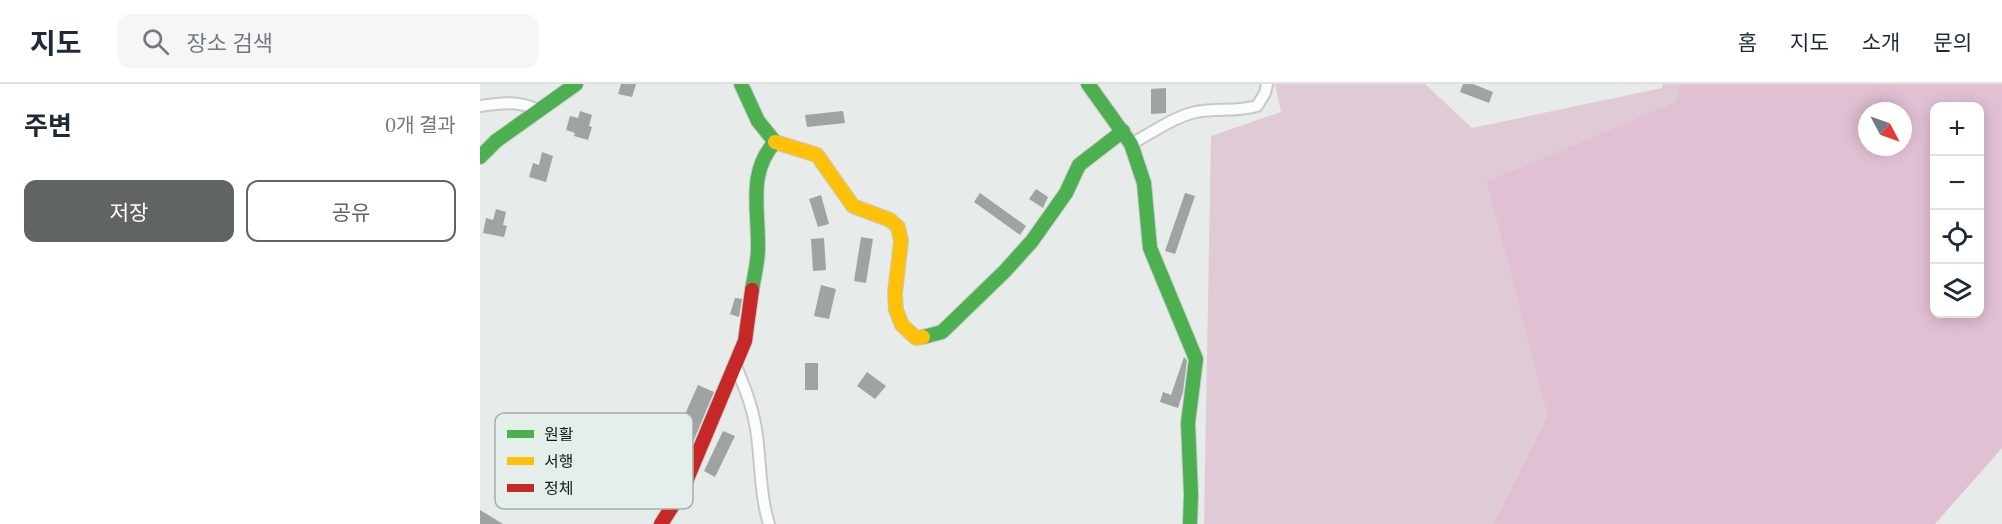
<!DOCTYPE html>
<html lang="ko">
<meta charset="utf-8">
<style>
:root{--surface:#fff;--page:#f6f6f7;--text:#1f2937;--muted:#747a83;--line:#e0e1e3;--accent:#606462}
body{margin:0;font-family:"PT Serif","Noto Sans KR",serif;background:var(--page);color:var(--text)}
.controls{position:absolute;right:18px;top:18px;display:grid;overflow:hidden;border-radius:12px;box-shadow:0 3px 15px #0003}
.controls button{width:54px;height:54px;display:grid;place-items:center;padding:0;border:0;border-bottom:2px solid var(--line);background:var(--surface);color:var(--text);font:30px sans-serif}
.compass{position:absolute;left:1378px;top:18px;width:54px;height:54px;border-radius:50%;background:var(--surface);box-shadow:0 3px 15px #0003;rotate:131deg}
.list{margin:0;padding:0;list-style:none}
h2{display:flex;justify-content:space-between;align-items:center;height:78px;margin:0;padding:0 24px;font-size:26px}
h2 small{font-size:20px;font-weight:400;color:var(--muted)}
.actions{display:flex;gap:12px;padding:18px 24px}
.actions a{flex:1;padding:14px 0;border:2px solid var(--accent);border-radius:12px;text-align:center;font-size:21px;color:var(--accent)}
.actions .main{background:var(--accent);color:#fff}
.icon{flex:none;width:33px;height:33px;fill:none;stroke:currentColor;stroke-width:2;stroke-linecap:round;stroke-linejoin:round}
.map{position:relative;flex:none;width:1522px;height:440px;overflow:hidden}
header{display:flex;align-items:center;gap:36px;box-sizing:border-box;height:84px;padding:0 30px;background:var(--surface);border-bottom:2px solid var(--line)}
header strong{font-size:28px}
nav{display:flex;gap:33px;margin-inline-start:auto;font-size:21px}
.search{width:420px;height:54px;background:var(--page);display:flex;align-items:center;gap:15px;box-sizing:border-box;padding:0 21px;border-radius:12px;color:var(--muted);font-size:22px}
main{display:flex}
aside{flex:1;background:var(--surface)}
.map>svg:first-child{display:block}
.green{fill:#dfcad6;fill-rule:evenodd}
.forest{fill:#e1c0d3;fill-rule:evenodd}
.building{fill:#9fa3a1}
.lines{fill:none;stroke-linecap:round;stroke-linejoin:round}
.street-casing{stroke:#c5cac8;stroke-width:14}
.fast-casing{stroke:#c5cac8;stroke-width:16}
.slow-casing{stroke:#c5cac8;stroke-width:16}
.jam-casing{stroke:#c5cac8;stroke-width:16}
.street{stroke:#fbfcfc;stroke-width:10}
.fast{stroke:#4caf50;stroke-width:14}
.slow{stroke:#ffc107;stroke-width:14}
.jam{stroke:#c62828;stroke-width:14}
.key{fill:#e4efeb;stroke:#a6afac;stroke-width:1.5}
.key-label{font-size:16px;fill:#171a19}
</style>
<header>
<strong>지도</strong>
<div class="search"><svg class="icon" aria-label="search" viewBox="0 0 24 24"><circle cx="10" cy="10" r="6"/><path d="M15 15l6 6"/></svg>장소 검색</div>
<nav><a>홈</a><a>지도</a><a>소개</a><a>문의</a></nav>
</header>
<main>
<aside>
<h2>주변<small>0개 결과</small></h2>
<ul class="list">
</ul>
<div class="actions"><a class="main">저장</a><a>공유</a></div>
</aside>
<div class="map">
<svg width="1522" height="440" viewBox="0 0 1522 440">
<rect width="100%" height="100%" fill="#e7ecea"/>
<path class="green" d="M 795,0 L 945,0 L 992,44 L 1182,4 L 1183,0 L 1522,0 L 1522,112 L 1500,22 L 1454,22 L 1243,440 L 724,440 L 731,52 L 801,28 ZM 1387,27 L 1423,27 L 1423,63 L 1387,63 Z"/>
<path class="forest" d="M 1200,0 L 1522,0 L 1522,364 L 1455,440 L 1014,440 L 1068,332 L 1007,98 L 1196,18 ZM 1454,22 L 1500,22 L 1500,230 L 1454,230 ZM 1387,27 L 1423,27 L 1423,63 L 1387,63 Z"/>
<g class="building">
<path d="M 141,0 L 156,0 L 152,13 L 138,10 Z"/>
<path d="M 983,0 L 993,0 L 1013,8 L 1009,19 L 980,8 Z"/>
<path d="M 686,4 L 686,29 L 671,30 L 671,5 Z"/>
<path d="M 100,27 L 112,31 L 109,42 L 112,43 L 108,56 L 94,52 L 95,49 L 86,46 L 90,32 L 98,34 Z"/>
<path d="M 363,27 L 365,39 L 327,43 L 325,31 Z"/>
<path d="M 62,68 L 73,72 L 66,98 L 49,93 L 53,79 L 59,81 Z"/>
<path d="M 556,105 L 568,113 L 563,124 L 549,115 Z"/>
<path d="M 500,109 L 546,142 L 540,151 L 494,118 Z"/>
<path d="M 705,109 L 715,112 L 695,170 L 685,167 Z"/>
<path d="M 341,111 L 349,140 L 338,143 L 329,115 Z"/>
<path d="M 16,125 L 26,128 L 23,141 L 27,142 L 24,153 L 3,149 L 6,134 L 13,136 Z"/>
<path d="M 381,153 L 393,155 L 386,199 L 374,197 Z"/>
<path d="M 344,154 L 346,186 L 333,187 L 331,155 Z"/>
<path d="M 341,201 L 356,205 L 349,235 L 334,232 Z"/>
<path d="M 255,214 L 262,215 L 259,233 L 250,230 Z"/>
<path d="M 704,273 L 707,276 L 703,308 L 698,324 L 680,318 L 683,308 L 691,311 Z"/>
<rect x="325" y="279" width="13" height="27"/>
<path d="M 387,288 L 406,302 L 395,315 L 377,302 Z"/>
<path d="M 218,301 L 234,308 L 197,396 L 179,388 Z"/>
<path d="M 243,347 L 255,352 L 235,393 L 224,387 Z"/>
<path d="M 0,426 L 23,440 L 0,440 Z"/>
</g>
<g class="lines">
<defs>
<g id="street">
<path d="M 0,22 C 20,19 41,16 59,27"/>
<path d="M 651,60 C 672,49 693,33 716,28 C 737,24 757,28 777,22 L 785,9 L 787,0"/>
<path d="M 255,280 C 265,304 274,326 277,352 C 281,382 280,411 289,440"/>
</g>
<g id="fast">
<path d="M 261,0 L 278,37 L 295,58 C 267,89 279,126 278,165 C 278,178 274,193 272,206"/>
<path d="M 608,0 L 651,60 L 664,99 L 670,164 L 716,275 L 708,339 L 711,410 L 710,440"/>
<path d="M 0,73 L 16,57 L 96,0"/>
<path d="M 443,253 L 462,248 L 525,187 L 552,157 L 586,109 L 599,81 L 643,47"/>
</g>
<path id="slow" d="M 295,58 L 337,71 L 373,122 L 410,136 L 418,143 L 421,157 L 415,209 L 416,226 L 422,241 L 436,254 L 443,253"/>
<path id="jam" d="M 181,440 L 202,407 L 265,257 L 272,206"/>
</defs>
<use href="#street" class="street-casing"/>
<use href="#fast" class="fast-casing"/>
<use href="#slow" class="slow-casing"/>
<use href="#jam" class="jam-casing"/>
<use href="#street" class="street"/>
<use href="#fast" class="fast"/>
<use href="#slow" class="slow"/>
<use href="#jam" class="jam"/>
</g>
<rect x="15" y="329" width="198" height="96" rx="9" class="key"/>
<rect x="27" y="346" width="27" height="8" fill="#4caf50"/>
<rect x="27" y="373" width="27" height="8" fill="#ffc107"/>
<rect x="27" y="400" width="27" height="8" fill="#c62828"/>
<g class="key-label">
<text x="64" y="356">원활</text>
<text x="64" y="383">서행</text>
<text x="64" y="410">정체</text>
</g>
</svg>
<div class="controls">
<button>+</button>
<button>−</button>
<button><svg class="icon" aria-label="locate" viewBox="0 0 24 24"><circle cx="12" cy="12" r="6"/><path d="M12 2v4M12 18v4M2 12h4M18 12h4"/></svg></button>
<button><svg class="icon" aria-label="layers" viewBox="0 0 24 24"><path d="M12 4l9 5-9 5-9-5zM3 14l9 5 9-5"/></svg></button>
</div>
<svg class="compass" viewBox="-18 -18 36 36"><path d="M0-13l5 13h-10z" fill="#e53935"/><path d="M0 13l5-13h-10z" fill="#747a83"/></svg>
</div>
</main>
